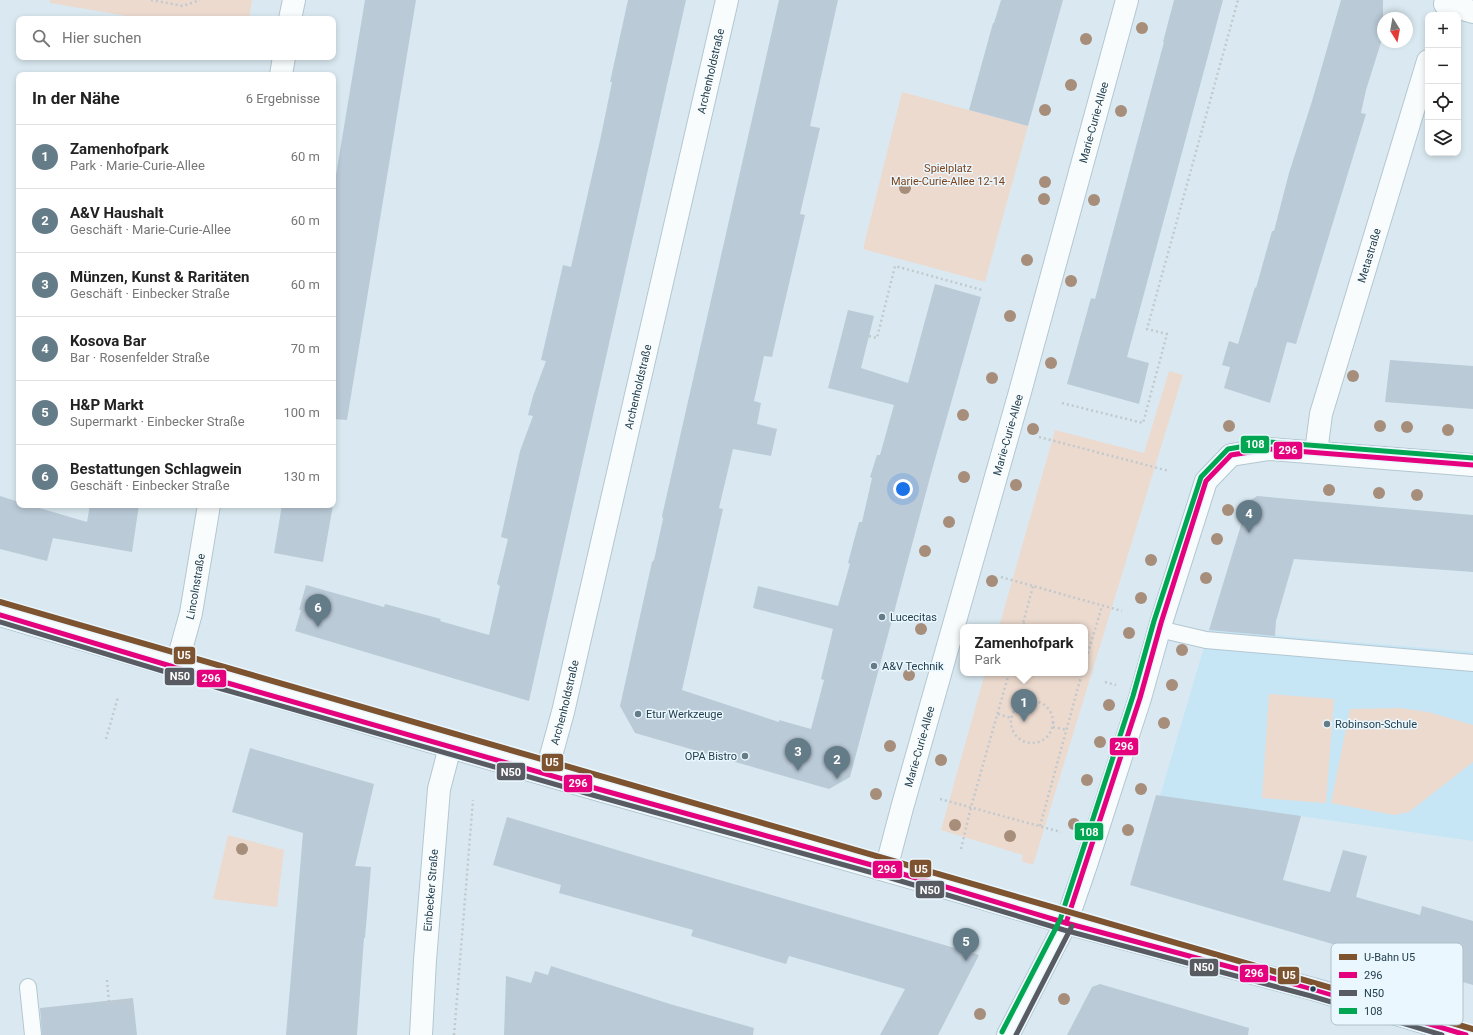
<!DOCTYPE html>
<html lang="de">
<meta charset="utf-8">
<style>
:root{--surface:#fff;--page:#f6f6f6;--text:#222;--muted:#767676;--line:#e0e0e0;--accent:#647b88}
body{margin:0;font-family:Roboto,sans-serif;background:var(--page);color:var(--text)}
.controls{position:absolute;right:12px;top:12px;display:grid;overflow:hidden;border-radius:8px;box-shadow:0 2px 6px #0003}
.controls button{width:36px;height:36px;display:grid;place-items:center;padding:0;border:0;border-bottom:1px solid var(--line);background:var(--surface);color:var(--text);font:20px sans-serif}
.compass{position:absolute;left:1377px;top:12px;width:36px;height:36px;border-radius:50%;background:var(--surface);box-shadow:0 2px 6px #0003;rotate:169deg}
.you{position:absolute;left:903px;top:489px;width:14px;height:14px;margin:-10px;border:3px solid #fff;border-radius:50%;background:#1a73e8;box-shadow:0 0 0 6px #1a73e833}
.badge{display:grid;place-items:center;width:26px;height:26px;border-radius:50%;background:var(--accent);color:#fff;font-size:13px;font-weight:700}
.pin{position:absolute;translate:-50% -33px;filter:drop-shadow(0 1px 2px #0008)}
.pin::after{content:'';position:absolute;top:21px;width:14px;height:12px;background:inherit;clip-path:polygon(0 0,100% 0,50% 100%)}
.popup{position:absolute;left:960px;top:624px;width:128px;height:52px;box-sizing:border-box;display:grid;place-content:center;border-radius:8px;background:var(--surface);filter:drop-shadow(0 1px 3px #0005);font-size:13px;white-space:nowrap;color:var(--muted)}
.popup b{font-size:15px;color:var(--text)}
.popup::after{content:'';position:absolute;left:50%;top:100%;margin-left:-8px;border:8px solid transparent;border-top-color:var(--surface)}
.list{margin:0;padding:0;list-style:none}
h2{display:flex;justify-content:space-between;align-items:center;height:52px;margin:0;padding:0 16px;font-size:17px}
h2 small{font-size:13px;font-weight:400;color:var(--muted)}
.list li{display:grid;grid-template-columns:26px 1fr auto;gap:12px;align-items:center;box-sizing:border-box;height:64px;padding:0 16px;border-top:1px solid var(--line)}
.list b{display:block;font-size:15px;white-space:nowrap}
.list p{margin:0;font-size:13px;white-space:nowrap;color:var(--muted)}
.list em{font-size:13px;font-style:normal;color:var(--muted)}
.icon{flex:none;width:22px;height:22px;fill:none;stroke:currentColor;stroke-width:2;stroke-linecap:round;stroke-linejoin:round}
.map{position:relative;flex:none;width:1473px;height:1035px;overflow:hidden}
.search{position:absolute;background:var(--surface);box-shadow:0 2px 6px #0003;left:16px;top:16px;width:320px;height:44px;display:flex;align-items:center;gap:10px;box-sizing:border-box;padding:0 14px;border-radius:8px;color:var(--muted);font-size:15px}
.panel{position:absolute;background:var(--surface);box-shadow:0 2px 6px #0003;left:16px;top:72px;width:320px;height:436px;border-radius:8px}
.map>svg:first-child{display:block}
.built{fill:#c6e6f6}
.green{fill:#ecdacf}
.building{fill:#bacad7}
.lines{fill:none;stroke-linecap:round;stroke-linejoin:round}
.service-casing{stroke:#b3c7d1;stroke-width:18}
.minor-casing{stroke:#b3c7d1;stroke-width:24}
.tertiary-casing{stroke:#b3c7d1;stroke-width:24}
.path{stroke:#c2c9cd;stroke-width:2.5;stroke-dasharray:2 3;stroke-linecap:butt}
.service{stroke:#f9fcfd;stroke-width:16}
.minor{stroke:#f9fcfd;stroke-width:22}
.tertiary{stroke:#f9fcfd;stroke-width:22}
.bus-1-casing{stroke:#eaf7fe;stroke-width:8}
.bus-2-casing{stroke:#eaf7fe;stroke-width:8}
.bus-3-casing{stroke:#eaf7fe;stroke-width:8}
.bus-1{stroke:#e5007d;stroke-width:5}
.bus-2{stroke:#595b62;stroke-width:5}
.bus-3{stroke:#00a651;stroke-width:5}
.metro-1-casing{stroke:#eaf7fe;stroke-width:9}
.metro-1{stroke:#7e5330;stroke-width:6}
.tree{fill:#a78e7b}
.poi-dot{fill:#647b88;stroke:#eaf7fe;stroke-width:1.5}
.bus-dot{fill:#24404f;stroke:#eaf7fe;stroke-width:1.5}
.labels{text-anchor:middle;stroke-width:3;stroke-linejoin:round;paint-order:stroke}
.street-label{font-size:11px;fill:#24404f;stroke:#eaf7fe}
.park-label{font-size:11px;fill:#7e431a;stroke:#eaf7fe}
.poi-label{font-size:11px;fill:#24404f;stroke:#eaf7fe;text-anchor:start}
.key{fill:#eaf7fe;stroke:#afc0ca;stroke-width:1}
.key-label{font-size:11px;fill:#24404f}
.line-badge{stroke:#eaf7fe;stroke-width:1.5}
.badge-label{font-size:11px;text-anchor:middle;font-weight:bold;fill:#fff}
</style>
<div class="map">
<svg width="1473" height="1035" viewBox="0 0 1473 1035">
<rect width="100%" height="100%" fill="#dae9f1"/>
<path class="built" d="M 1209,630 L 1473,652 L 1473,841 L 1160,796 Z"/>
<g class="green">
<path d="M 50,0 L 252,0 L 249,19 L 145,19 L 50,3 Z"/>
<path d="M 902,92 L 1028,126 L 985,282 L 863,249 Z"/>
<path d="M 1169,371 L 1183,375 L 1033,865 L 1021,861 L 1023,855 L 941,830 L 985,673 L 1085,673 L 1085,627 L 999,627 L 1055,430 L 1144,453 Z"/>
<path d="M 1269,694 L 1334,699 L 1326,803 L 1262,798 Z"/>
<path d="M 1400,708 L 1428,712 L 1473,725 L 1473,762 L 1409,812 L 1394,815 L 1331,803 L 1350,709 Z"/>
<path d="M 228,835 L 284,850 L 277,907 L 213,899 Z"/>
</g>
<g class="building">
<path d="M 365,0 L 416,0 L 347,420 L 333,419 L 333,193 Z"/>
<path d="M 628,0 L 686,0 L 529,701 L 295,631 L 301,610 L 299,610 L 306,585 L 384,607 L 385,604 L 441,619 L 440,621 L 489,635 L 500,586 L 497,584 L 508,539 L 501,537 L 520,451 L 533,416 L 528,415 L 533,396 L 546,361 L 541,360 L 563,265 L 571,267 L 601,136 L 612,82 L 610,82 Z"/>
<path d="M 779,0 L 838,0 L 810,126 L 820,128 L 800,214 L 805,215 L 772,357 L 764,356 L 754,401 L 761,403 L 757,424 L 777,429 L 771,456 L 733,449 L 719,508 L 723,509 L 682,690 L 779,722 L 779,720 L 811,729 L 824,680 L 821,679 L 833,629 L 753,608 L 758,586 L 838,606 L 850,564 L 848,563 L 854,540 L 859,522 L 862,522 L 872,478 L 870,477 L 877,455 L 880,455 L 894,405 L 828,388 L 848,310 L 874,316 L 861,368 L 908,383 L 935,284 L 981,297 L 932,470 L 850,777 L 829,789 L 635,733 L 620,706 L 652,562 L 654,560 L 663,519 L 662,516 Z"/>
<path d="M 1001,0 L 1063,0 L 1028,126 L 969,110 L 993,23 L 994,23 Z"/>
<path d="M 1174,0 L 1223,0 L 1127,357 L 1149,363 L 1139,404 L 1067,384 L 1091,298 L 1095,299 L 1164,42 L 1163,42 Z"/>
<path d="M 1341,0 L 1383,0 L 1383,36 L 1366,90 L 1361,113 L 1366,114 L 1296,344 L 1287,342 L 1270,403 L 1224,388 L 1230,367 L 1222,365 L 1229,341 L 1238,344 L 1255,287 L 1256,288 L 1272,231 L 1274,231 L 1289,173 L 1312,101 Z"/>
<path d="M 1390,360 L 1473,366 L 1473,409 L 1385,402 Z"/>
<path d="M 0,496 L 19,502 L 19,505 L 29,505 L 87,522 L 90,505 L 139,505 L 132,552 L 53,538 L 47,561 L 0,549 Z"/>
<path d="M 1257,496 L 1473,515 L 1473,572 L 1294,559 L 1276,621 L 1275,636 L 1209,630 L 1248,502 Z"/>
<path d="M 282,505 L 333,505 L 323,562 L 274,553 Z"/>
<path d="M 250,748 L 374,784 L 355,866 L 371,867 L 365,938 L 364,938 L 357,1035 L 286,1035 L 303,833 L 232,812 Z"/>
<path d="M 1156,795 L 1301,816 L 1283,880 L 1330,892 L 1343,850 L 1367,856 L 1356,897 L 1420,915 L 1422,906 L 1473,921 L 1473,985 L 1130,885 Z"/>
<path d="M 507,817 L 637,856 L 979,955 L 938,1035 L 880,1035 L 905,989 L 789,956 L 786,964 L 691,936 L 693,930 L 559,893 L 561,885 L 493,865 Z"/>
<path d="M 551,966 L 670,1004 L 754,1028 L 753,1035 L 504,1035 L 506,976 L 531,983 L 535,971 L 548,975 Z"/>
<path d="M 1100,984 L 1249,1028 L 1248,1035 L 1067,1035 L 1092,987 Z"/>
<path d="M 133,998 L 137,1035 L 42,1035 L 40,1008 Z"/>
</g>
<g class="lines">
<defs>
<g id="service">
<path d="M 1159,629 L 1206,640 L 1473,663"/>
<path d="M 28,987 L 33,1035"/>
</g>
<g id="minor">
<path d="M 1445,4 L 1473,12"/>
<path d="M 290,19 L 294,0"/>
<path d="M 281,75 L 284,57"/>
<path id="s1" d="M 1316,452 L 1321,414 L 1428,61"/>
<path id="s2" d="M 176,667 L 191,613 L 209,505"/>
<path id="s3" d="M 546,774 L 563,712 L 727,0"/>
<path id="s4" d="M 886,869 L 902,808 L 1020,392 L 1127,0"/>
<path d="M 1066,923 L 1313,989 L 1466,1035"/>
<path id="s5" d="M 421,1035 L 425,960 L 439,789 L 450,747"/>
</g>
<g id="tertiary">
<path d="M 0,615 C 200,674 399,733 599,790 C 755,834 911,876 1066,923"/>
<path d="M 1008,1035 L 1066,923 L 1086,865 L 1140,698 L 1161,623 L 1206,481 L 1231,455 L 1269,449 L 1473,465"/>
</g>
</defs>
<use href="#service" class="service-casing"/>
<use href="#minor" class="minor-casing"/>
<use href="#tertiary" class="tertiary-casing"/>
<g class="path">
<path d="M 151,0 L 183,6 L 200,0"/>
<path d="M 869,336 L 877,338 L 895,266 L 982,290"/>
<path d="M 1062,403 L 1143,423 L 1167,334 L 1147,329 L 1238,0"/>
<path d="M 1039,437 L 1169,471"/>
<path d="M 1001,577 L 1122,611"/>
<path d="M 1023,624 L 1033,627"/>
<path d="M 1022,627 L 1033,586"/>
<path d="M 1085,641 L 1090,642"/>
<path d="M 1085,663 L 1102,606"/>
<path d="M 1105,682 L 1116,685"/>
<circle cx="1032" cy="722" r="21"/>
<path d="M 998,714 L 1011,718"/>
<path d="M 1053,727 L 1067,730"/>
<path d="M 106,739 L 118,697"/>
<path d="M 940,799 L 1061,832"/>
<path d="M 1040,826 L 1082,673"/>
<path d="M 961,849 L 971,807 L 1009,673"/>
<path d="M 107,980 L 109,1003 L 129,1001 L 130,1017"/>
<path d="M 119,1002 L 121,1018"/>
<path d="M 454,1035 L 473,800"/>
</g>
<use href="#service" class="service"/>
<use href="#minor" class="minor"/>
<use href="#tertiary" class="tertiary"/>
<defs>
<g id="bus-1">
<path d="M 0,615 L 224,682 L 598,789 L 886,869 L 1066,923 L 1313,989 L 1466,1035"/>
<path d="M 1066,923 L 1140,698 L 1161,623 L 1206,481 L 1231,455 L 1269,449 L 1473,465"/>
</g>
<g id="bus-2">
<path d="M 0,622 L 222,689 L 596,796 L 884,876 L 1064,930 L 1311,996 L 1442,1035"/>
<path d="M 1016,1035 L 1072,926"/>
</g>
<path id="bus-3" d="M 1002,1032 L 1060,920 L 1133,696 L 1154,621 L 1201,477 L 1228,449 L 1269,442 L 1473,458"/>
</defs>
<use href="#bus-1" class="bus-1-casing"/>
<use href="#bus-2" class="bus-2-casing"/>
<use href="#bus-3" class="bus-3-casing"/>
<use href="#bus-1" class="bus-1"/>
<use href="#bus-2" class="bus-2"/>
<use href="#bus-3" class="bus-3"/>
<defs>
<path id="metro-1" d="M 0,602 L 1473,1029"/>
</defs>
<use href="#metro-1" class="metro-1-casing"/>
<use href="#metro-1" class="metro-1"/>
</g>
<g class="tree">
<circle cx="1142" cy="28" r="6"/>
<circle cx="1086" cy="39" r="6"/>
<circle cx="1071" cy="85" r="6"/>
<circle cx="1045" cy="110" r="6"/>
<circle cx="1121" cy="111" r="6"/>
<circle cx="1045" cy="182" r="6"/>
<circle cx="905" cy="188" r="6"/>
<circle cx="1044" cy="199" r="6"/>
<circle cx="1094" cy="200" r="6"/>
<circle cx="1027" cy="260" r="6"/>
<circle cx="1071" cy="281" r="6"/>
<circle cx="1010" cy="316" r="6"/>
<circle cx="1051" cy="363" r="6"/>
<circle cx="1353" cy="376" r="6"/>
<circle cx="992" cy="378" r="6"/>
<circle cx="963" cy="415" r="6"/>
<circle cx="1229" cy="426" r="6"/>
<circle cx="1380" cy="426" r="6"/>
<circle cx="1407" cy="427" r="6"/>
<circle cx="1033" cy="429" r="6"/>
<circle cx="1448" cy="430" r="6"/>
<circle cx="964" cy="477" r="6"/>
<circle cx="1016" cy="485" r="6"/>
<circle cx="1329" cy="490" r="6"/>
<circle cx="1379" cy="493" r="6"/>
<circle cx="1417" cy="495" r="6"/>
<circle cx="1228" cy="510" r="6"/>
<circle cx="949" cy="522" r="6"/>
<circle cx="1217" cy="539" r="6"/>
<circle cx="925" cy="551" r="6"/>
<circle cx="1151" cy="560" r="6"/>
<circle cx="1206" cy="578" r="6"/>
<circle cx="992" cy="581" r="6"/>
<circle cx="1141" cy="598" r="6"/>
<circle cx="921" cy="629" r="6"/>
<circle cx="1129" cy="633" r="6"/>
<circle cx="1182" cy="650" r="6"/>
<circle cx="909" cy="675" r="6"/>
<circle cx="1172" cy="685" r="6"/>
<circle cx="1109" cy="705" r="6"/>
<circle cx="1164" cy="723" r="6"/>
<circle cx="1100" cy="742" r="6"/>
<circle cx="890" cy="746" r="6"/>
<circle cx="941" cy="760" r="6"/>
<circle cx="1087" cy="780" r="6"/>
<circle cx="1141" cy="789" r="6"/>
<circle cx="876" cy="794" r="6"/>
<circle cx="1074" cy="824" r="6"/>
<circle cx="955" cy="825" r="6"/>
<circle cx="1128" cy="830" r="6"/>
<circle cx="1010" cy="836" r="6"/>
<circle cx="242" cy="849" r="6"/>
<circle cx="1064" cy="999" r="6"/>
<circle cx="980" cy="1014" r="6"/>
</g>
<g class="poi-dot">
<circle cx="882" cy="617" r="4"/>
<circle cx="874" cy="666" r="4"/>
<circle cx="638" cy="714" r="4"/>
<circle cx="1327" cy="724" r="4"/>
<circle cx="745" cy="756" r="4"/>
</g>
<circle class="bus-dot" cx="1313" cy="989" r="3.5"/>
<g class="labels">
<g class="street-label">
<text dy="4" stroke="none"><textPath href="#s3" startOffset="722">Archenholdstraße</textPath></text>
<text dy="4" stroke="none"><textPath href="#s4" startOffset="775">Marie-Curie-Allee</textPath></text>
<text dy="4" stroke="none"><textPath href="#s1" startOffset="204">Metastraße</textPath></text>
<text dy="4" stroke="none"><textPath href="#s3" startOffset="398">Archenholdstraße</textPath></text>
<text dy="4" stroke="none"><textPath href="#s4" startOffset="451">Marie-Curie-Allee</textPath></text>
<text dy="4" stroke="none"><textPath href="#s2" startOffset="83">Lincolnstraße</textPath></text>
<text dy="4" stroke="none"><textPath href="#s3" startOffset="74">Archenholdstraße</textPath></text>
<text dy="4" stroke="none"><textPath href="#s4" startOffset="127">Marie-Curie-Allee</textPath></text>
<text dy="4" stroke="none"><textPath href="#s5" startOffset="145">Einbecker Straße</textPath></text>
</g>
<g class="park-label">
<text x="948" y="172">Spielplatz<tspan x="948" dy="13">Marie-Curie-Allee 12-14</tspan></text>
</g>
<g class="poi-label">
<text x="890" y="621">Lucecitas</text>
<text x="882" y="670">A&amp;V Technik</text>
<text x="646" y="718">Etur Werkzeuge</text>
<text x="1335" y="728">Robinson-Schule</text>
<text x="737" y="760" text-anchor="end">OPA Bistro</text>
</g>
</g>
<rect x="1331" y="943" width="132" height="82" rx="6" class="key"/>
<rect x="1339" y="954" width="18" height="6" fill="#7e5330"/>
<rect x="1339" y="972" width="18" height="6" fill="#e5007d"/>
<rect x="1339" y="990" width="18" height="6" fill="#595b62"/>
<rect x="1339" y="1008" width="18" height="6" fill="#00a651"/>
<g class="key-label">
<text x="1364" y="961">U-Bahn U5</text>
<text x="1364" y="979">296</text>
<text x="1364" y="997">N50</text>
<text x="1364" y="1015">108</text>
</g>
<g class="line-badge">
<rect x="1240" y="435" width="30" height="19" rx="4" fill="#00a651"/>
<rect x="1273" y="441" width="30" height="19" rx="4" fill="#e5007d"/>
<rect x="173" y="646" width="23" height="19" rx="4" fill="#7e5330"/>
<rect x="164" y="667" width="31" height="19" rx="4" fill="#595b62"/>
<rect x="196" y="669" width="31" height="19" rx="4" fill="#e5007d"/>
<rect x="1109" y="737" width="30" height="19" rx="4" fill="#e5007d"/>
<rect x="541" y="753" width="23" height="19" rx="4" fill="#7e5330"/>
<rect x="496" y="762" width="30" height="19" rx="4" fill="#595b62"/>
<rect x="563" y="774" width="30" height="19" rx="4" fill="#e5007d"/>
<rect x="1074" y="822" width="30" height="19" rx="4" fill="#00a651"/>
<rect x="909" y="859" width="23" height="19" rx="4" fill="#7e5330"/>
<rect x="872" y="860" width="31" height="19" rx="4" fill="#e5007d"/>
<rect x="915" y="880" width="30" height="19" rx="4" fill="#595b62"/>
<rect x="1189" y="958" width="30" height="19" rx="4" fill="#595b62"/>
<rect x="1239" y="964" width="30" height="19" rx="4" fill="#e5007d"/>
<rect x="1277" y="966" width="23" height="19" rx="4" fill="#7e5330"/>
</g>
<g class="badge-label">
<text x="1255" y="448">108</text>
<text x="1288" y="454">296</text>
<text x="184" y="659">U5</text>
<text x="180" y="680">N50</text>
<text x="211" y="682">296</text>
<text x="1124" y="750">296</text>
<text x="552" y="766">U5</text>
<text x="511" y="776">N50</text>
<text x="578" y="787">296</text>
<text x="1089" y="836">108</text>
<text x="921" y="873">U5</text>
<text x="887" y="873">296</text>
<text x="930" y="894">N50</text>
<text x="1204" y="971">N50</text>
<text x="1254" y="977">296</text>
<text x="1289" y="979">U5</text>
</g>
</svg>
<div class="controls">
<button>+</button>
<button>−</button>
<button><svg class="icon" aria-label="locate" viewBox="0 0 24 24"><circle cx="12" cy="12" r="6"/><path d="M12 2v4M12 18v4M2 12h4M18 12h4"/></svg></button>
<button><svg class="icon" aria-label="layers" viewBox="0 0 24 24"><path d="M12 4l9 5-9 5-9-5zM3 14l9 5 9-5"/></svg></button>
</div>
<svg class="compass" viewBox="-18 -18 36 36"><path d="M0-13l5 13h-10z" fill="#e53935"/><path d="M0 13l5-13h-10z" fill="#767676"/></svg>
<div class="you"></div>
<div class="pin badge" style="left:1024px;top:722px">1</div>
<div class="popup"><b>Zamenhofpark</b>Park</div>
<div class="pin badge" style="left:837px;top:779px">2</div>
<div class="pin badge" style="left:798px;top:771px">3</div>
<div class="pin badge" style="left:1249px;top:533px">4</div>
<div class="pin badge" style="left:966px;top:961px">5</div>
<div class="pin badge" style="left:318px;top:627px">6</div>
<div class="search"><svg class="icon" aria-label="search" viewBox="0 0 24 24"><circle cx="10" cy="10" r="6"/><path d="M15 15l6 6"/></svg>Hier suchen</div>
<section class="panel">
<h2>In der Nähe<small>6 Ergebnisse</small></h2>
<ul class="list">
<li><span class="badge">1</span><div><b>Zamenhofpark</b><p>Park · Marie-Curie-Allee</p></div><em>60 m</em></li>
<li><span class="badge">2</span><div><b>A&amp;V Haushalt</b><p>Geschäft · Marie-Curie-Allee</p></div><em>60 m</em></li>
<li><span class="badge">3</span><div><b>Münzen, Kunst &amp; Raritäten</b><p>Geschäft · Einbecker Straße</p></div><em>60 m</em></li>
<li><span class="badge">4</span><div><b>Kosova Bar</b><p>Bar · Rosenfelder Straße</p></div><em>70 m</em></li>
<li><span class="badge">5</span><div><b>H&amp;P Markt</b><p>Supermarkt · Einbecker Straße</p></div><em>100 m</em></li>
<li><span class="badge">6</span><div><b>Bestattungen Schlagwein</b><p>Geschäft · Einbecker Straße</p></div><em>130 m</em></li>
</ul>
</section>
</div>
